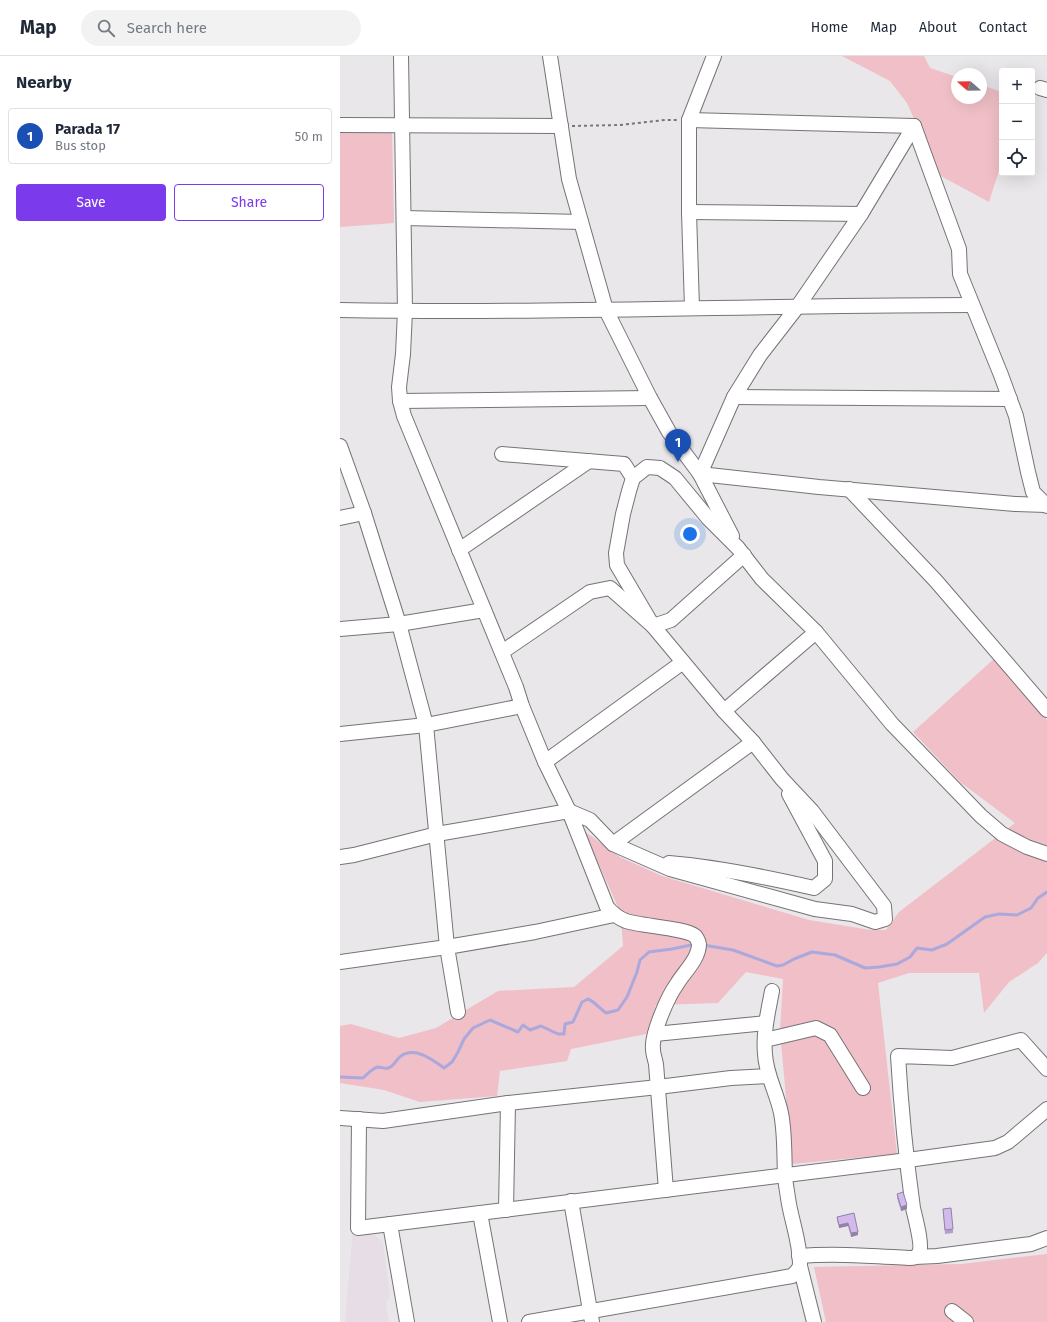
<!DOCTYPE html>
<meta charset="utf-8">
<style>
:root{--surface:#fff;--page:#f2f2f3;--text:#1f2937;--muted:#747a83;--line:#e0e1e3;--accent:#7c3aed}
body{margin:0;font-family:"Fira Sans",sans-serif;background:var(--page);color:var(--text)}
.controls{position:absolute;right:12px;top:12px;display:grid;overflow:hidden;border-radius:4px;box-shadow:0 4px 16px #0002}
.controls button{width:36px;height:36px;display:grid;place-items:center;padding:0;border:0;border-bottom:1px solid var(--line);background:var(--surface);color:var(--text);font:20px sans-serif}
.compass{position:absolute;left:611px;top:12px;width:36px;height:36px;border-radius:50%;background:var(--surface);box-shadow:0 4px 16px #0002;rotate:290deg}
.you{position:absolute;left:350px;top:478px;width:14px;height:14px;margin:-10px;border:3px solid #fff;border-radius:50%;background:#1a73e8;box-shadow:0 0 0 6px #1a73e833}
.badge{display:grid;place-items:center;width:26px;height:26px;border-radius:50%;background:var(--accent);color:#fff;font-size:13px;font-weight:700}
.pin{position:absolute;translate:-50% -33px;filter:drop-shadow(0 1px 2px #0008)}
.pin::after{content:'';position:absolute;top:21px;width:14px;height:12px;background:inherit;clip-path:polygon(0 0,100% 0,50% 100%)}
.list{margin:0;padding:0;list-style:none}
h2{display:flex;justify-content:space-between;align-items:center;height:52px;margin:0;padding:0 16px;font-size:17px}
h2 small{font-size:13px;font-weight:400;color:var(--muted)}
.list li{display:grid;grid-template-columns:26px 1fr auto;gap:12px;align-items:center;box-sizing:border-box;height:56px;margin:0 8px 8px;padding:0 8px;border:1px solid var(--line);border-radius:4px}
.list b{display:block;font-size:15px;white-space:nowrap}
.list p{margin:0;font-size:13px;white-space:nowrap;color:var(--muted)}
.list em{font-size:13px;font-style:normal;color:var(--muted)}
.actions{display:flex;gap:8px;padding:12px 16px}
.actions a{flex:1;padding:9px 0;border:1px solid var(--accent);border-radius:4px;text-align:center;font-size:14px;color:var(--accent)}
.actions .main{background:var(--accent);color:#fff}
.icon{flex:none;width:22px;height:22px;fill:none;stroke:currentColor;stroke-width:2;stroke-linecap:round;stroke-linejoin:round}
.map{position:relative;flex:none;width:707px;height:1266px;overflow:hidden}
header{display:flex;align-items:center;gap:24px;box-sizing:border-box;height:56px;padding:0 20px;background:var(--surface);border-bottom:1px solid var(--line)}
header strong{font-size:19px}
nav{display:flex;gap:22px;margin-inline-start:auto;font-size:14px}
.search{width:280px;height:36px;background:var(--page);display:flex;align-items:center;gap:10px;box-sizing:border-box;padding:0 14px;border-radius:22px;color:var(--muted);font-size:15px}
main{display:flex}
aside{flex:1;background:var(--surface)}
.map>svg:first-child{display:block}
.built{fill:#e6dde6}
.green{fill:#f0bfc7}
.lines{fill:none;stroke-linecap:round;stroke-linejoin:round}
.stream{stroke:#aaa8dc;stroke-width:3}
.minor-casing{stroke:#767376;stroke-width:16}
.path{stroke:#777577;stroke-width:2;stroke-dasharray:3 3;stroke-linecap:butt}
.minor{stroke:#fff;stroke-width:14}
.wall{fill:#b5a0cb}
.shaded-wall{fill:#9382a5}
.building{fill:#d2baec;stroke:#9382a5}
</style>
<header>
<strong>Map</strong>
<div class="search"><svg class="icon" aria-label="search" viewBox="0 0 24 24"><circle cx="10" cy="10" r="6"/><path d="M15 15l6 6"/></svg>Search here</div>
<nav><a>Home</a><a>Map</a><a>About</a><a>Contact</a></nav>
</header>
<main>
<aside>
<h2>Nearby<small></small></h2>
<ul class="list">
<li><span class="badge" style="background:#1a4fb4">1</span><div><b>Parada 17</b><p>Bus stop</p></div><em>50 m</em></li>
</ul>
<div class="actions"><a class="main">Save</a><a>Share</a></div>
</aside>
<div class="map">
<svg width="707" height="1266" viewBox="0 0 707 1266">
<rect width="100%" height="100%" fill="#e9e7e9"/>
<path class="built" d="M 13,1172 L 18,1176 L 34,1179 L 43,1186 L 50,1240 L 46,1247 L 49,1266 L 5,1266 Z"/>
<g class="green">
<path d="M 502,0 L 584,0 L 590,12 L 617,21 L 617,42 L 641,42 L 641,29 L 662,36 L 662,105 L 649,146 L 599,119 L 567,47 L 550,25 Z"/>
<path d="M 52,75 L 54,167 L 0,171 L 0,76 Z"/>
<path d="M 656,601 L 707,664 L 707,897 L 698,907 L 669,926 L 644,957 L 639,917 L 569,917 L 538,927 L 557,1098 L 452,1108 L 440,975 L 443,923 L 406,916 L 378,947 L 316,949 L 306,978 L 231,993 L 227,1005 L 160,1015 L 157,1040 L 80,1046 L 44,1034 L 0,1027 L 0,970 L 11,968 L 59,982 L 96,972 L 158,935 L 234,931 L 283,890 L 282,875 L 277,849 L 244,775 L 280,801 L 322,820 L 469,864 L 531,874 L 546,874 L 559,856 L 675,767 L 620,726 L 573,676 Z"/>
<path d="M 707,1198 L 707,1266 L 486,1266 L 474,1211 L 621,1208 Z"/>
</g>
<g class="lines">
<g class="stream">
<path d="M 363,889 L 393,894 L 437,910 L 443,909 L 454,903 L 472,896 L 495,899 L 525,912 L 539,911 L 557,908 L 570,901 L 577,892 L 592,894 L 607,888 L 645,861 L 659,858 L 677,859 L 691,852 L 698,842 L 707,836"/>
<path d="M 0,1021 L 23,1022 C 27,1018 33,1012 38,1011 C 41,1011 45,1013 48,1012 C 54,1011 56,1003 61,1000 C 75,990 93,1004 104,1012 L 112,1006 L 118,996 L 124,983 L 133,972 L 150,964 L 178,976 L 183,969 L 190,974 L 201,970 L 218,978 L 224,978 L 225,968 L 233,966 L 242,946 L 248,943 C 255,946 260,953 266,957 L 278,954 L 287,941 L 297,916 L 300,904 L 309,896 L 332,893 L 351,889 L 355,889"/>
</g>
<defs>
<g id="minor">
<path d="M 61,0 L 65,255 L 63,298 L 59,331 L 60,345 L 64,360 L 176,631 L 182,650 L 205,706 L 229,755 L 267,851 C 272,857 278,862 286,865 C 301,870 345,872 355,880 C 356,881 359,886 359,888 C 359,903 344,916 337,928 C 328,940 311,979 313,993 C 313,998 315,1003 316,1008 L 326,1134"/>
<path d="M 210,0 L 229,123 L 266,254 L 310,342 L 329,376 L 360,418 L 392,480"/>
<path d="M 700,32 L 707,34"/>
<path d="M 349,64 L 574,70"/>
<path d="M 0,69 L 221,70"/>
<path d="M 574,70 L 619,193 L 620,218 L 661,319 L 676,360 L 688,416 L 693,436 L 707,450"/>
<path d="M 349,156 L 521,158"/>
<path d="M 64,162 L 241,166"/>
<path d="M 352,252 L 349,156 L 349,64 L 374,0"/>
<path d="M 0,254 C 211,258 422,249 632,249"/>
<path d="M 394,341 L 670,343"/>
<path d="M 60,345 L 310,342"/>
<path d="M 0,390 L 24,457 L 59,568 L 86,669 L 107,891 L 118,956"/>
<path d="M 162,398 L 284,408 L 293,422"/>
<path d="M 360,418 L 394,341 L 420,299 L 458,250 L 521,158 L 574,70"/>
<path d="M 360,418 L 479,431 L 675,448 L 706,449 L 707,448"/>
<path d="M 509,433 L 596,525 L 707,654"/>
<path d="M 0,462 L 24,457"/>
<path d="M 119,494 L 249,405"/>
<path d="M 0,573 L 59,568 L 144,554"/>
<path d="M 162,596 L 250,536 L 270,532 L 313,570 L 331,564 L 404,499"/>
<path d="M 384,655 L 476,576"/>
<path d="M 0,678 L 86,669 L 182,650"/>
<path d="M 205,706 L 343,606"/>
<path d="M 273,788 L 413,686"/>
<path d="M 0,801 L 14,799 L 97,778 L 229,755 L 250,764 L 273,788 L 330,813 L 475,853 L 512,858 L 535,866 L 545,863 L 544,850 L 472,755 L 442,723 L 413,686 L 384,655 L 313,570 L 277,509 L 276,497 L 283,458 L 289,435 L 293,422 L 307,411 L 320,412 L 335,422 L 368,462 L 398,492 L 422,523 L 476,576 L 552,668 L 641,760 L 662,778 L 687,791 L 707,798"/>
<path d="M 329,807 C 378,811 426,821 474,832 L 485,823 L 485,805 L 449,738"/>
<path d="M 0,906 L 107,891 L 195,876 L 274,859"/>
<path d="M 315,978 L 426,967"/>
<path d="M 425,984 L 476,972 L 490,979 L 523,1032"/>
<path d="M 0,1062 L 43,1065 L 168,1047 L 318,1031 L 391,1022 L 429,1020"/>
<path d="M 19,1063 L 18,1172 L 568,1104 L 655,1092 L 668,1086 L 707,1053"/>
<path d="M 231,1145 L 252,1266"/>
<path d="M 166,1154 L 168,1047"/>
<path d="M 140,1157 L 160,1266"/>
<path d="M 50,1168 L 67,1266"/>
<path d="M 459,1200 C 496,1197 532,1200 569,1202 C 573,1202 577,1202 579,1197 C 583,1190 575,1161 573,1152 C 566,1102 561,1051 558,1000 L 612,1002 L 681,984 L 707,1013"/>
<path d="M 575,1201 L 597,1200 L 691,1188 L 707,1182"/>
<path d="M 460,1210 L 474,1266"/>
<path d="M 612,1255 L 626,1266"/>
<path d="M 189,1266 L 452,1220 C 456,1216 460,1213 460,1208 C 460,1185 451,1164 448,1142 C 447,1134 445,1126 445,1118 C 444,1098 445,1077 441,1057 C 437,1037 426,1019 425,998 C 423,977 428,956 432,935"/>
</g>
</defs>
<use href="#minor" class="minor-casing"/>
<path class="path" d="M 232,70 L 280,69 L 325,64 L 337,64"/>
<use href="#minor" class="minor"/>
</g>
<g class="wall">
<path d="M 557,1138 L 567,1153 L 561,1155 L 557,1142 Z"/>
<path d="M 603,1153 L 613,1173 L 613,1177 L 605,1178 Z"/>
<path d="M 514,1157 L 518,1179 L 511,1181 L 508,1170 L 499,1172 L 497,1164 L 497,1161 Z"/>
</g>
<g class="shaded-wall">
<path d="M 567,1149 L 567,1153 L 561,1155 L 561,1151 Z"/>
<path d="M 508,1167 L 508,1170 L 499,1172 L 499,1169 Z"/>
<path d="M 518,1176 L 518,1179 L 511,1181 L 511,1177 Z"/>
</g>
<g class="building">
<path d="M 563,1136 L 567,1149 L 561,1151 L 557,1138 Z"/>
<path d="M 611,1152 L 613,1173 L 605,1174 L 603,1153 Z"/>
<path d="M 514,1157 L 518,1176 L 511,1177 L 508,1167 L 499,1169 L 497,1161 Z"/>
</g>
</svg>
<div class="controls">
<button>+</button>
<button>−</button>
<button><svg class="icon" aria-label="locate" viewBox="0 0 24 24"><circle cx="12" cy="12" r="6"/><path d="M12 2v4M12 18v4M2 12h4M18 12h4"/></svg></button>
</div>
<svg class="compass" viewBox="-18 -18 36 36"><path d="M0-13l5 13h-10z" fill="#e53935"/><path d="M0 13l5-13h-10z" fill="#747a83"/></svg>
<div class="you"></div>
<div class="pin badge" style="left:338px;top:406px;background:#1a4fb4">1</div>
</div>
</main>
